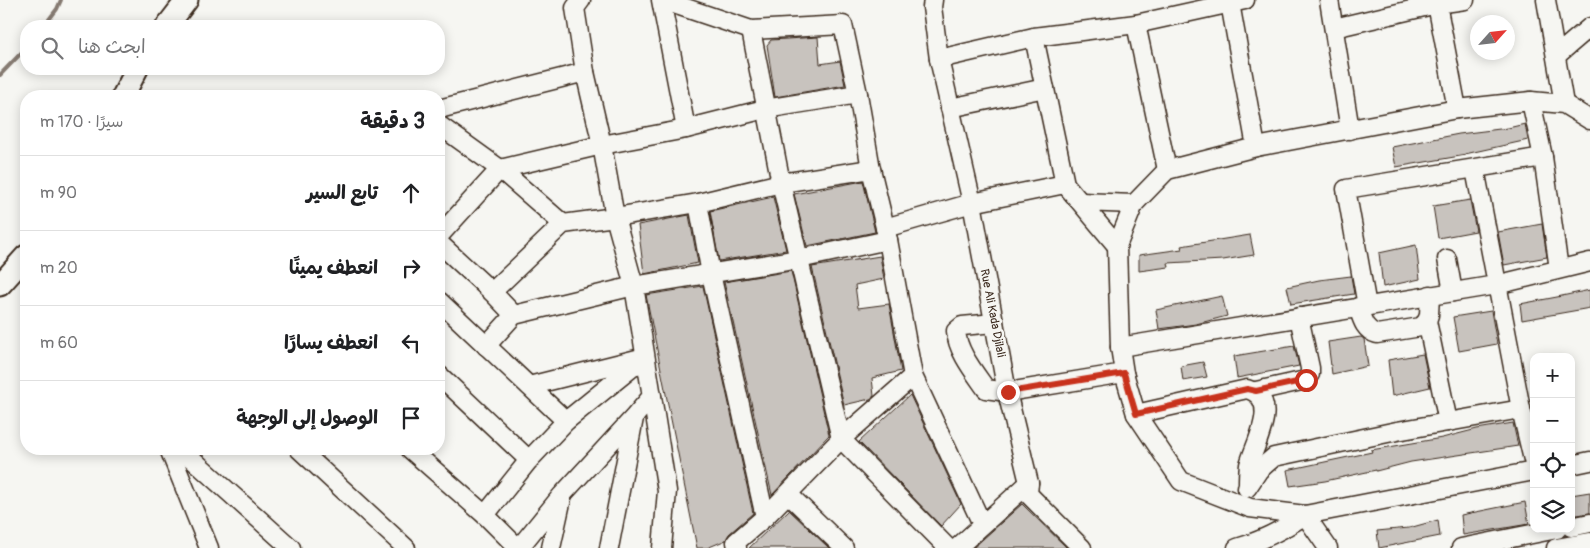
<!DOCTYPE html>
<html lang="ar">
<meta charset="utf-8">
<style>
:root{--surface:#fff;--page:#f6f6f6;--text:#202124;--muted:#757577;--line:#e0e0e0}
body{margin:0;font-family:Pangolin,"Playpen Sans Arabic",sans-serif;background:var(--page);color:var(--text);direction:rtl}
.controls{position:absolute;right:15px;bottom:15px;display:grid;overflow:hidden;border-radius:10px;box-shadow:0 2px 12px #0003}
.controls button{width:45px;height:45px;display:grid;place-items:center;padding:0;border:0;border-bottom:1px solid var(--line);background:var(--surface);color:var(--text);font:25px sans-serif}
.compass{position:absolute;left:1470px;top:15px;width:45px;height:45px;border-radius:50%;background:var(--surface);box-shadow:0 2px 12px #0003;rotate:63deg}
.stop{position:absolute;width:15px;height:15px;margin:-11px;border:4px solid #c8321e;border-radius:50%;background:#fff}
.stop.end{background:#c8321e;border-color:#fff;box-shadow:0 1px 5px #0008}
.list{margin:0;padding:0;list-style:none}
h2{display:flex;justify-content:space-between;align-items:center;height:65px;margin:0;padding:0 20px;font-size:21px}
h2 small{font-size:16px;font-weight:400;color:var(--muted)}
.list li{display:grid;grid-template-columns:32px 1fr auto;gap:15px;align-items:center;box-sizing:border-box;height:75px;padding:0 20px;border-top:1px solid var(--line)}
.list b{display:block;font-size:19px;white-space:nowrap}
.list em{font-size:16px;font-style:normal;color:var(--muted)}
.icon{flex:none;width:28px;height:28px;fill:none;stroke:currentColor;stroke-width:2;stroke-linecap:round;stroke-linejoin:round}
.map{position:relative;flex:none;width:1590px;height:548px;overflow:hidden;direction:ltr}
.search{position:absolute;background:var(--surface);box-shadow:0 2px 12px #0003;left:20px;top:20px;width:425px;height:55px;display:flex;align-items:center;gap:12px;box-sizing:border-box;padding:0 18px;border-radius:20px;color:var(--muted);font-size:19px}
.panel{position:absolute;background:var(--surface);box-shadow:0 2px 12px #0003;left:20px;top:90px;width:425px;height:365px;border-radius:20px;direction:rtl}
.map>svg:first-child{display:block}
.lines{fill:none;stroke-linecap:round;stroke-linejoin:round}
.stream{stroke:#857a71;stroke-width:4}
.building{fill:#c8c3be;stroke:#3b2a1e}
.minor-casing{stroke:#3b2a1e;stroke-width:21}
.major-casing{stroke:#3b2a1e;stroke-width:25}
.minor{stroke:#f6f6f2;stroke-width:18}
.major{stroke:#f6f6f2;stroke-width:21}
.route{stroke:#c8321e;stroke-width:6}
.labels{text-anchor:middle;stroke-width:5;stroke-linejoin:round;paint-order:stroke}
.street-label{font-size:12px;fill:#3b2a1e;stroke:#f6f6f2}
</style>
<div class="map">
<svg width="1590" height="548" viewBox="0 0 1590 548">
<rect width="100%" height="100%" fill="#f6f6f2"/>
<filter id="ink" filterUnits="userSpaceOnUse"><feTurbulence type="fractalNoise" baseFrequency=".02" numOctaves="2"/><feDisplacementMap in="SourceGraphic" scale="10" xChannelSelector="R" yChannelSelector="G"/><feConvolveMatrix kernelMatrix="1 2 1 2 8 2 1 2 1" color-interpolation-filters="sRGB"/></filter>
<g filter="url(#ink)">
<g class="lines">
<g class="stream">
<path d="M 44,26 L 57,9 L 61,0"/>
<path d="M 0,75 L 26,48"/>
</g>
</g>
<g class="building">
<path d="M 818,37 L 820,64 L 840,61 L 845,85 L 775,97 L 767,45 L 771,40 Z"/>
<path d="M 1525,124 L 1528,140 L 1465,154 L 1466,155 L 1396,167 L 1392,147 L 1459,134 L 1508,128 Z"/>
<path d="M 863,181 L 875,232 L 807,246 L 794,194 Z"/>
<path d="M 773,197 L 786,250 L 719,261 L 710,211 Z"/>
<path d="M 1470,200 L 1476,231 L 1438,238 L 1433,206 Z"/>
<path d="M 689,215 L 698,263 L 644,274 L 638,225 Z"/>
<path d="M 1542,224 L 1547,257 L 1504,265 L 1498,232 Z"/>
<path d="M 1250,235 L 1254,255 L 1223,260 L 1168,263 L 1169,267 L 1139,271 L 1139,255 L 1182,249 L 1181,246 Z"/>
<path d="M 1416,245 L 1420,279 L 1383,287 L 1379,253 Z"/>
<path d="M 880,256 L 884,279 L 855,285 L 858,308 L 889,304 L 901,371 L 872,378 L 874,396 L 870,399 L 844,405 L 812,267 Z"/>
<path d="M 791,271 L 829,435 L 772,495 L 724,282 Z"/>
<path d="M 1351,276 L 1354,294 L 1291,304 L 1287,287 L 1319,280 Z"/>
<path d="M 703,286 L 753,513 L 729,534 L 726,540 L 707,548 L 697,548 L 646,295 Z"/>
<path d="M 1590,290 L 1590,308 L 1522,320 L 1520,304 L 1557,297 Z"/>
<path d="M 1222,296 L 1227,316 L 1196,324 L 1159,329 L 1156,310 Z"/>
<path d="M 1491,311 L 1497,344 L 1459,351 L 1453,317 Z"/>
<path d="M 1361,337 L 1364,339 L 1368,366 L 1332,374 L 1328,342 Z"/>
<path d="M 1294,346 L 1299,366 L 1237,378 L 1234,356 Z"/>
<path d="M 1423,354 L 1430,387 L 1392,396 L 1388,360 Z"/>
<path d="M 1203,362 L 1207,377 L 1183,381 L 1181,366 Z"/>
<path d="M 910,395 L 961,504 L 941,526 L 859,442 Z"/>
<path d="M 1513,423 L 1518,446 L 1411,462 L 1376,471 L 1376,470 L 1325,481 L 1290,486 L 1287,470 L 1372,452 L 1371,450 L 1442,438 L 1477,429 Z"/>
<path d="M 1590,492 L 1590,513 L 1571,516 L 1571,495 Z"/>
<path d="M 1525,502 L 1529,524 L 1463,535 L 1461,515 Z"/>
<path d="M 1022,504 L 1067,548 L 973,548 Z"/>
<path d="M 789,510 L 829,548 L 749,548 Z"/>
<path d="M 1438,520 L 1440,536 L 1379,548 L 1377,531 L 1409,528 Z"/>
</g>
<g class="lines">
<defs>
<g id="minor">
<path d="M 581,0 L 575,8 L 585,72 L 602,145 L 615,217 L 634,286 L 655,415 L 667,491 L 662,548"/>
<path d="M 661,0 L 686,129"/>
<path d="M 662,0 L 751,30 L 843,25 L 858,94 L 871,169 L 888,240 L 913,376 L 982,524"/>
<path d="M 933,0 L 932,7 L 939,59 L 972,203 L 1007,392 L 1029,483 L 1028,494 L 1082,548"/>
<path d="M 1329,0 L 1350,130"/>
<path d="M 1546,0 L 1564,104"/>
<path d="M 1230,3 L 1256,147"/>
<path d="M 1437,4 L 1465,0"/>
<path d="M 1136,24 L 1167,170"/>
<path d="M 1334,28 L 1437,4 L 1457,109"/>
<path d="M 751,30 L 781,183 L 841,439 L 948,548"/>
<path d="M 1034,37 L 1065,184 L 1117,246"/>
<path d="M 1556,56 L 1590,27"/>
<path d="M 939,59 L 1034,37 L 1136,24 L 1245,0"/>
<path d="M 1531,101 L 1543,157 L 1559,269"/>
<path d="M 950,108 L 1045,88"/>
<path d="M 439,109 L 585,72"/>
<path d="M 439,125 L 500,169 L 563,224"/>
<path d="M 1475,169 L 1521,409 L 1534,464"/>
<path d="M 1081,202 L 1134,204"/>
<path d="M 698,203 L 711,274 L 765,517"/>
<path d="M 885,228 L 972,203 L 1065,184"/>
<path d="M 439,236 L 500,169 L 602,145 L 686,129 L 765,109 L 858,94"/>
<path d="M 439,243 L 492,292 L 514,315"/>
<path d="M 1447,259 L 1453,292"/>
<path d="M 492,292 L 563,224 L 615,217 L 698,203 L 781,183 L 871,169"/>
<path d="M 439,301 L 566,421"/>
<path d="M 1367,306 L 1346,189 L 1543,157"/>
<path d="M 1358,307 C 1362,319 1364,330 1377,334 L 1421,327 L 1427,321 L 1429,315 L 1430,295"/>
<path d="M 1427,321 L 1448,422"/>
<path d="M 994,323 L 962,326 L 956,331 C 957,351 975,373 986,389 L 1007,392 L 1124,373"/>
<path d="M 486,346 L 514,315 L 634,286 L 799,259 L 888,240"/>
<path d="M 1120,347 L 1496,285 L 1590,262"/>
<path d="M 439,375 L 529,460"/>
<path d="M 1256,391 L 1306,380 L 1310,374 L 1310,368 L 1299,317"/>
<path d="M 1136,414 L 1247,389 C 1282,400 1255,442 1249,465 C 1248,472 1248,479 1248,485"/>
<path d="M 169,449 L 209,548"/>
<path d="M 181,449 L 291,548"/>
<path d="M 299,449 L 406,548"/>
<path d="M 410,449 L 485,515 L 518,548"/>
<path d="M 1571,465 L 1590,461"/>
<path d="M 1534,471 L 1305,515 L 1250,508 L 1181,481 L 1136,414 L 1124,373 L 1120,347 L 1117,246 L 1134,204 L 1167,170 L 1256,147 L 1457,109 L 1531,101 L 1564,104 L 1590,120"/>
<path d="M 1247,488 L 1259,470 L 1274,457 L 1397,431 L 1521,409"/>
<path d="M 788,494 L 844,548"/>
<path d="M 485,515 L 529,460 L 566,421 L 645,357 L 529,386"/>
<path d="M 1571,527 L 1590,523"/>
<path d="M 519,548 L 562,495 L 634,417 L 652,396"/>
<path d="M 551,548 L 562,498"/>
<path d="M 609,548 L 634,418"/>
<path d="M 737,548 L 736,542 L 765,517 L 841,439 L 913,376"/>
<path d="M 957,548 L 1029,483"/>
<path d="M 1237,548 C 1262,541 1284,529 1305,515 L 1328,548"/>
<path d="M 1461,548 L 1557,529"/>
<path d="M 1556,548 L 1590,542"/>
</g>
<g id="major">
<path d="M 167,26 L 187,0"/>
<path d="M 123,96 L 137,69"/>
<path d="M 0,285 L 26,256"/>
</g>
</defs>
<use href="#minor" class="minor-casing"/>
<use href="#major" class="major-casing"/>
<use href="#minor" class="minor"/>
<use href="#major" class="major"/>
</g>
</g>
<g class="lines" filter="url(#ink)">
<path class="route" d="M 1008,392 L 1124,373 L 1136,414 L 1247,389 L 1256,391 L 1306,380"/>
</g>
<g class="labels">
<g class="street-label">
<text transform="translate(993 313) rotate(79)" y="4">Rue Ali Kada Djilali</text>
</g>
</g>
</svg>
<div class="controls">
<button>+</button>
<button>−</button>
<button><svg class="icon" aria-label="locate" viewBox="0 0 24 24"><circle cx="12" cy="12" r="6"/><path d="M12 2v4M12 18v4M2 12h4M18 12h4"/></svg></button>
<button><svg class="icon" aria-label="layers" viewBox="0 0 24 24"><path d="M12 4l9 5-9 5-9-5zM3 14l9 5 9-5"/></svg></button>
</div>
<svg class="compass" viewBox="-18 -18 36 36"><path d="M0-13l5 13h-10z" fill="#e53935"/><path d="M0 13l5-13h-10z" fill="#757577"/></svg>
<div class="stop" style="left:1306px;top:380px"></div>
<div class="stop end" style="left:1008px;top:392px"></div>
<div class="search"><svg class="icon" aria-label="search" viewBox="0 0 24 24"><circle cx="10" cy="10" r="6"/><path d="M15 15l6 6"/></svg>ابحث هنا</div>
<section class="panel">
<h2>3 دقيقة<small>سيرًا · 170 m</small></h2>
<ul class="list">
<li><svg class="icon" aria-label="ahead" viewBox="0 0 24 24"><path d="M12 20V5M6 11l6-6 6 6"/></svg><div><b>تابع السير</b></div><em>90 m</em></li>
<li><svg class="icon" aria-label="right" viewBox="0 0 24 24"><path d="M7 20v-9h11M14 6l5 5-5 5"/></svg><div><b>انعطف يمينًا</b></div><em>20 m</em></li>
<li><svg class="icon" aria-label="left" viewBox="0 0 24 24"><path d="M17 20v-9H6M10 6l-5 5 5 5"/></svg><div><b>انعطف يسارًا</b></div><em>60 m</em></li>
<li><svg class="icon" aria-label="arrive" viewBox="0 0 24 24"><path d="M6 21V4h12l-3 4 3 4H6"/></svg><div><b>الوصول إلى الوجهة</b></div></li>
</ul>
</section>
</div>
